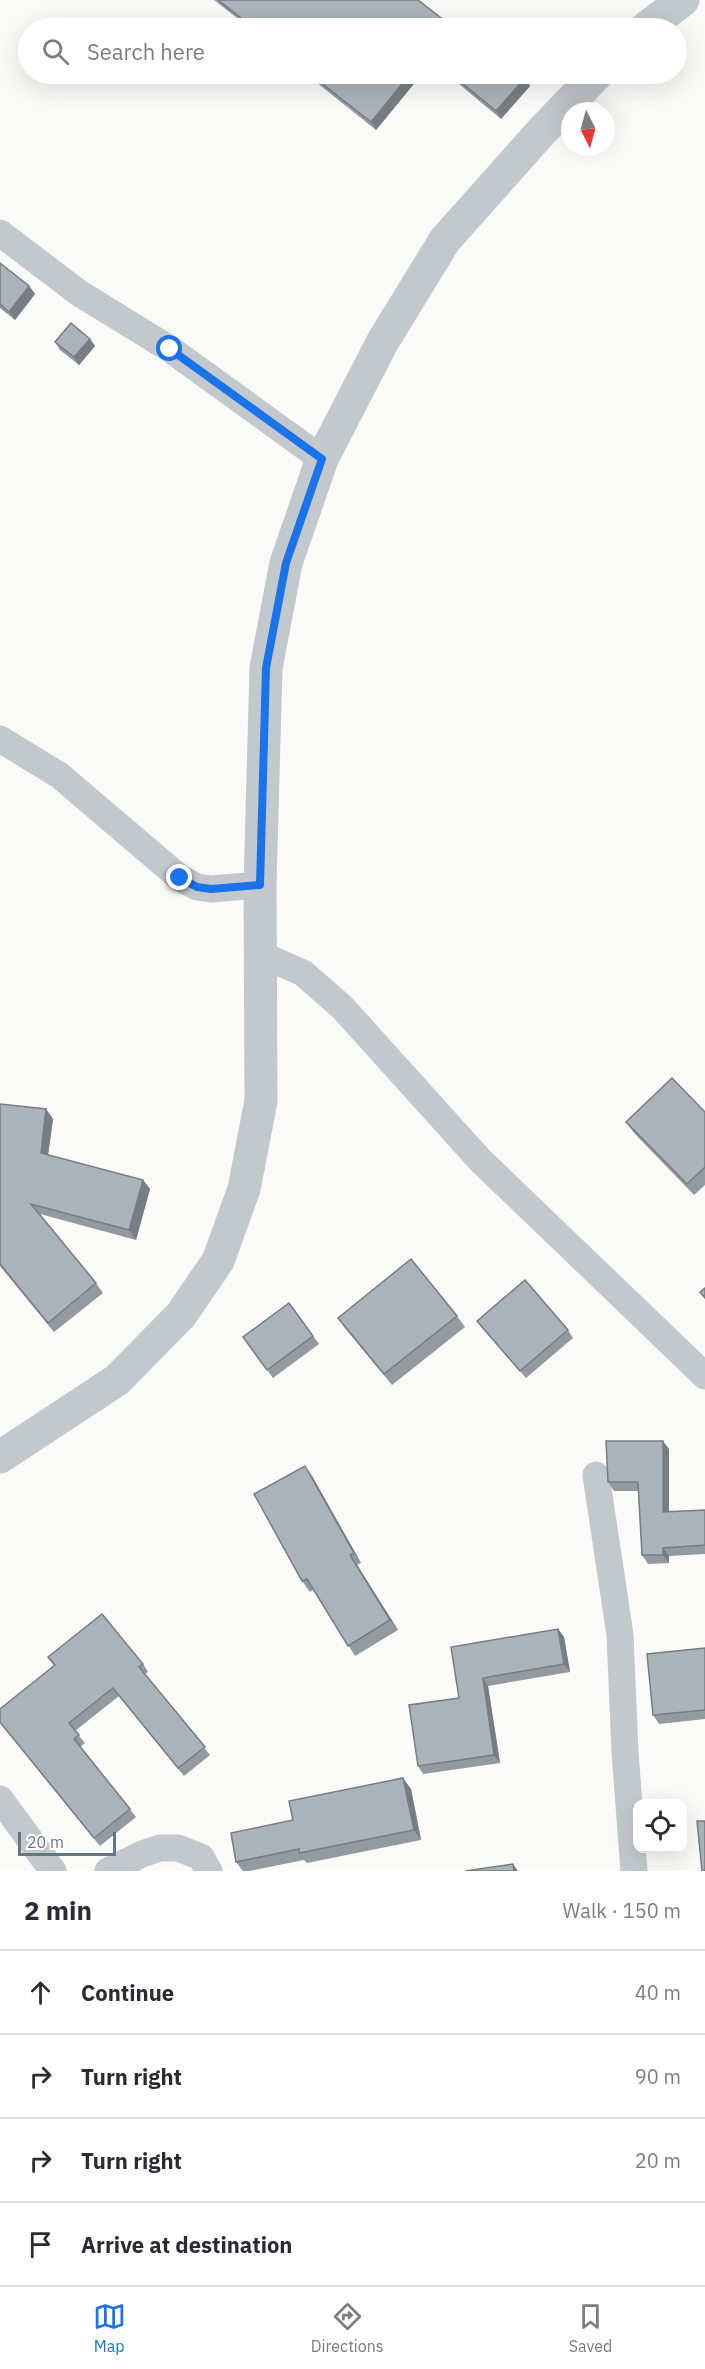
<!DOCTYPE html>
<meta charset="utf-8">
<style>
:root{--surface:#fff;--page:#f7f7f7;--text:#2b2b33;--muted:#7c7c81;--line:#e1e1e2;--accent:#1a73e8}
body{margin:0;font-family:"IBM Plex Sans",sans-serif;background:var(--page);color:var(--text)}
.controls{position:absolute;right:18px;bottom:18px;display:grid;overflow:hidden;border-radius:12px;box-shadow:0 6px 24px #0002}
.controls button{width:54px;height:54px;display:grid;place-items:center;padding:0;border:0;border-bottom:2px solid var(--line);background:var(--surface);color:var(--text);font:30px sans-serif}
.compass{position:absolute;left:561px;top:102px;width:54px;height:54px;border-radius:50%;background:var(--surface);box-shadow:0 6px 24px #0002;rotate:174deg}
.scale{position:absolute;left:18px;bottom:15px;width:98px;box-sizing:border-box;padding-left:6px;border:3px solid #657683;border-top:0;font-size:16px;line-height:21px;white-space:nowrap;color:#657683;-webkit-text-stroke:4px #fff;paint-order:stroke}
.stop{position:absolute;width:18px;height:18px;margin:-14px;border:4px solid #1a73e8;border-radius:50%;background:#fff}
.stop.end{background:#1a73e8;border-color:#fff;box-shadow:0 2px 6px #0008}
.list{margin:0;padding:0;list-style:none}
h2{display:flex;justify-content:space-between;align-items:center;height:78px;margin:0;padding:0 24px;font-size:26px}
h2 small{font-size:20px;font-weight:400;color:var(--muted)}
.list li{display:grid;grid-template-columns:39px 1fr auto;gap:18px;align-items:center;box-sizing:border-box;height:84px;padding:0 24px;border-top:2px solid var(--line)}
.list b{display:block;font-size:22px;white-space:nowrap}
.list em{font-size:20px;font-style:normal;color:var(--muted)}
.icon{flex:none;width:33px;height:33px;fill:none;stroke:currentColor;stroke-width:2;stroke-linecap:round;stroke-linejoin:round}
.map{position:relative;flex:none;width:705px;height:1871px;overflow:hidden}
.search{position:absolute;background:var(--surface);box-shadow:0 6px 24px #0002;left:18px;right:18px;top:18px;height:66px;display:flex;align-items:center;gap:15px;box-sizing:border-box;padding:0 21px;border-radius:33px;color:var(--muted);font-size:22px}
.sheet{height:414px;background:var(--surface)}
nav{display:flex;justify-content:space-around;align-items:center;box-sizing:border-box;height:84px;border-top:2px solid var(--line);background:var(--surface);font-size:16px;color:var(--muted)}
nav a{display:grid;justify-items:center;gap:3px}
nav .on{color:var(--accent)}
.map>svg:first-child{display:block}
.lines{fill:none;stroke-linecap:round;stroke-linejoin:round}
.minor{stroke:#c3c8cc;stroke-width:27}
.tertiary{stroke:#c3c8cc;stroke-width:33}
.wall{fill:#929a9f}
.shaded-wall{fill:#777d82}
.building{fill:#aab3b9;stroke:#777d82;stroke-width:1.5}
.route{stroke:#1a73e8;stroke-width:8}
</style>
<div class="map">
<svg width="705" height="1871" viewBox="0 0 705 1871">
<rect width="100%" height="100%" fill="#fafaf8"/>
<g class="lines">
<g class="minor">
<path d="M 0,233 L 79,293 L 170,349 L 322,459"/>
<path d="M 0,739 L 59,775 L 180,878 L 197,887 L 211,889 L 260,885"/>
<path d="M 260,954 L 303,973 L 342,1007 L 480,1160 L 705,1376"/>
<path d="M 596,1475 L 620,1635 L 625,1752 L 634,1871"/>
<path d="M 0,1799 L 53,1871"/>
<path d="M 108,1871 L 142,1854 L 160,1848 L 178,1848 L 201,1857 L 209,1871"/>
</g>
<g class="tertiary">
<path d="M 646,28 L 683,0"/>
<path d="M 0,1457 L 117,1380 L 181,1315 L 218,1261 L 244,1189 L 261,1101 L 260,885 L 266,668 L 286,563 L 322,459 L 383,341 L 445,240 L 542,131 L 597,74"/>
</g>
</g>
<g class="wall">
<path d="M 214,0 L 418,0 L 454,28 L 250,28 Z"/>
<path d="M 306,74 L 422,74 L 376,130 Z"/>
<path d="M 447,74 L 519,74 L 530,86 L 501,119 Z"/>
<path d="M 0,263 L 29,286 L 35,294 L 15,320 L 0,308 Z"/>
<path d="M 90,339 L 95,346 L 79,365 L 60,350 L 55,342 Z"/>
<path d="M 0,1104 L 46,1109 L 53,1119 L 48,1155 L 143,1180 L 150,1189 L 136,1240 L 40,1214 L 96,1283 L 103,1293 L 54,1332 L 0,1266 Z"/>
<path d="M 705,1112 L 705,1185 L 694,1195 L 634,1133 L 626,1122 Z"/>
<path d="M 289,1303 L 319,1344 L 273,1378 L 243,1337 Z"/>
<path d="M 457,1316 L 465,1327 L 392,1385 L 345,1328 L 338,1318 Z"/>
<path d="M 477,1321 L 568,1330 L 573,1338 L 526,1378 L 483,1329 Z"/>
<path d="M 669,1449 L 669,1512 L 705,1510 L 705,1554 L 669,1556 L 669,1563 L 648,1564 L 642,1555 L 638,1491 L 614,1491 L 608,1482 Z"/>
<path d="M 312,1476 L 361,1563 L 357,1565 L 398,1630 L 355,1656 L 314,1589 L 310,1592 L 302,1581 Z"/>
<path d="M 558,1629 L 564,1637 L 570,1672 L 488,1686 L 500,1763 L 423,1774 L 418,1766 L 459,1698 L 451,1647 Z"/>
<path d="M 705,1648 L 705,1719 L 659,1724 L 653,1715 Z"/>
<path d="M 48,1657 L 143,1664 L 148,1672 L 145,1674 L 210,1755 L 184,1776 L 119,1696 L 75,1731 L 85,1743 L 80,1747 L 136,1817 L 100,1846 L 0,1723 L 0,1709 L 54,1666 Z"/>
<path d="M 411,1789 L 421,1840 L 307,1863 L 304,1860 L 249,1871 L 243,1871 L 236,1862 L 293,1820 Z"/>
</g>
<g class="shaded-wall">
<path d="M 410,74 L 422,74 L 376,130 L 371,122 Z"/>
<path d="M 525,78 L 530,86 L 501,119 L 496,111 Z"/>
<path d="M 29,286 L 35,294 L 15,320 L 9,312 Z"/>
<path d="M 90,339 L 95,346 L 79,365 L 74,357 Z"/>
<path d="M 46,1109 L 53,1119 L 47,1162 L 41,1153 Z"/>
<path d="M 143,1180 L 150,1189 L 136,1240 L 129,1230 Z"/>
<path d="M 663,1441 L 669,1449 L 669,1521 L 663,1512 Z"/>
<path d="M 305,1466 L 312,1476 L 361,1563 L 354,1553 Z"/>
<path d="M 663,1548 L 669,1556 L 669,1563 L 663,1555 Z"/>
<path d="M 350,1555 L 357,1565 L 398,1630 L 390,1620 Z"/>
<path d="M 558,1629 L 564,1637 L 570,1672 L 564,1664 Z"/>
<path d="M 483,1678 L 488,1686 L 500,1763 L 494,1755 Z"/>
<path d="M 403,1778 L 411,1789 L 421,1840 L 414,1830 Z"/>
<path d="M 513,1864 L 518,1871 L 514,1871 Z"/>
</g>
<g class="building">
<path d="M 218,0 L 418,0 L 454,28 L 254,28 Z"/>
<path d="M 310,74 L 410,74 L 371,122 Z"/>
<path d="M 451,74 L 519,74 L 525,78 L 496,111 Z"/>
<path d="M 0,263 L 29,286 L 9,312 L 0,304 Z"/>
<path d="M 71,323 L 90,339 L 74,357 L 55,342 Z"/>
<path d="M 672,1078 L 705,1112 L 705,1167 L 687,1184 L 626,1122 Z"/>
<path d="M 0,1104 L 46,1109 L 41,1153 L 143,1180 L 129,1230 L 31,1204 L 96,1283 L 48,1323 L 0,1264 Z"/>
<path d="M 411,1259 L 457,1316 L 384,1374 L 338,1318 Z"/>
<path d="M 525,1280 L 568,1330 L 520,1371 L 477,1321 Z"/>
<path d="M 705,1288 L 705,1298 L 700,1292 Z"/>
<path d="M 289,1303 L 313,1336 L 267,1370 L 243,1337 Z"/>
<path d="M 606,1441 L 663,1441 L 663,1512 L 705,1510 L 705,1545 L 663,1548 L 663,1555 L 642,1555 L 638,1482 L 608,1482 Z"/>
<path d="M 305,1466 L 354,1553 L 350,1555 L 390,1620 L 348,1646 L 307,1579 L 302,1581 L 254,1494 Z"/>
<path d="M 102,1614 L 143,1664 L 139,1667 L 205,1747 L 178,1768 L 113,1688 L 69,1723 L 79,1735 L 74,1739 L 130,1809 L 94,1838 L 0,1722 L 0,1709 L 55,1665 L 48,1657 Z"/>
<path d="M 558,1629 L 564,1664 L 483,1678 L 494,1755 L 418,1766 L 409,1705 L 459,1698 L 451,1647 Z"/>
<path d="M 705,1648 L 705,1710 L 653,1715 L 647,1654 Z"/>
<path d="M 403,1778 L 414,1830 L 299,1853 L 299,1849 L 236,1862 L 231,1833 L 293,1820 L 289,1801 Z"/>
<path d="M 697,1821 L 705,1821 L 705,1871 L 702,1871 Z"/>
<path d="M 513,1864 L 514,1871 L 465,1871 Z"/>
</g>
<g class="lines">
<path class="route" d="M 170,349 L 322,459 L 286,563 L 266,668 L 260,885 L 211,889 L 197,887 L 180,878"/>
</g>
</svg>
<div class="controls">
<button><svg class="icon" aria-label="locate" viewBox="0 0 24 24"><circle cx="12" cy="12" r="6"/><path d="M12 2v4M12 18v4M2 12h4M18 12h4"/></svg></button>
</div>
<svg class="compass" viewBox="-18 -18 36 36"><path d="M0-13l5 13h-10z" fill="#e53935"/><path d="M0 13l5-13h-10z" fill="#7c7c81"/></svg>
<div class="scale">20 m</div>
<div class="stop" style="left:170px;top:349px"></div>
<div class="stop end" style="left:180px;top:878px"></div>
<div class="search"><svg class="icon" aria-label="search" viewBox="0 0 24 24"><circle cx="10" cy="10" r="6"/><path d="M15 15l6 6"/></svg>Search here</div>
</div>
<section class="sheet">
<h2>2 min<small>Walk · 150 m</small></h2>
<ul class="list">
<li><svg class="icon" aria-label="ahead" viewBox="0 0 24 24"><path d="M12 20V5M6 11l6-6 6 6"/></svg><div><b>Continue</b></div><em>40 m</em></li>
<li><svg class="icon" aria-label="right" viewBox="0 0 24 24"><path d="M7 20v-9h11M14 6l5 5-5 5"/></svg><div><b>Turn right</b></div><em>90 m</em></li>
<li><svg class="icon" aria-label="right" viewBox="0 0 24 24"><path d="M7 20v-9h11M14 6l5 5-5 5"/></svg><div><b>Turn right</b></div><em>20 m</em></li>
<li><svg class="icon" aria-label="arrive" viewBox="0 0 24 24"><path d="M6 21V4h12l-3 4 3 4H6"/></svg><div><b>Arrive at destination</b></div></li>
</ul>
</section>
<nav>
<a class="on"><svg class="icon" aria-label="map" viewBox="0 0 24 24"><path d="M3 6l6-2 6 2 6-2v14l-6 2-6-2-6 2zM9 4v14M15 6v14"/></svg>Map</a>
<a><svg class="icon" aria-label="directions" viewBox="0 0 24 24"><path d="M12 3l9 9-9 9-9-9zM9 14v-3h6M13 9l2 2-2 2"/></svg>Directions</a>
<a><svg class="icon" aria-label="saved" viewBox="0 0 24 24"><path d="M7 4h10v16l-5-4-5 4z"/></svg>Saved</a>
</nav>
